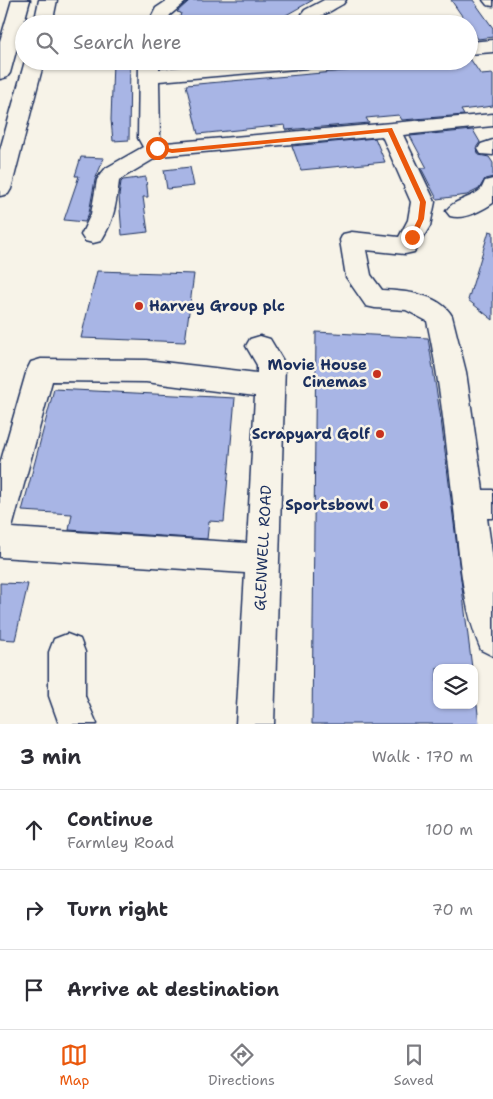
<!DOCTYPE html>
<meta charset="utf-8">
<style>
:root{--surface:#fff;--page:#f2f2f3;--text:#2b2b33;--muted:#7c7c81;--line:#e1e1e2;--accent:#ea580c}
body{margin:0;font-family:"Shantell Sans",sans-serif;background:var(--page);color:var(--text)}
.controls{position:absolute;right:15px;bottom:15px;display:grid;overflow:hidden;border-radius:10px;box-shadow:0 1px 4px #0004}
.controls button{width:45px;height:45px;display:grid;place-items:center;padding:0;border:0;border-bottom:1px solid var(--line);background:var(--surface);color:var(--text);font:25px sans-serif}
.stop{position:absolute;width:15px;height:15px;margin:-11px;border:4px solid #ea580c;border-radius:50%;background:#fff}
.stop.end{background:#ea580c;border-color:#fff;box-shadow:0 1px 5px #0008}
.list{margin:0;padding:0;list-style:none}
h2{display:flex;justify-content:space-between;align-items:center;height:65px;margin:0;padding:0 20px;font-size:21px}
h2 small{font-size:16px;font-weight:400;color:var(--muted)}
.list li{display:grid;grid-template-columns:32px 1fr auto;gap:15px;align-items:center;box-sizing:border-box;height:80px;padding:0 20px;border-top:1px solid var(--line)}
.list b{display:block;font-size:19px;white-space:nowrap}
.list p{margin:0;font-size:16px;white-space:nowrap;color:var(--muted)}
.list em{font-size:16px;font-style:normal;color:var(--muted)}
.icon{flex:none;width:28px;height:28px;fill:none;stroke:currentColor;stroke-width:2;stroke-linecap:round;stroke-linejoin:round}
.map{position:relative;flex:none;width:493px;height:724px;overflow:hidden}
.search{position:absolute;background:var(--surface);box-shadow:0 1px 4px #0004;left:15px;right:15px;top:15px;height:55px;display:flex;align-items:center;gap:12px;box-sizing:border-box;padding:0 18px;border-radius:28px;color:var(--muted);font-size:19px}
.sheet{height:305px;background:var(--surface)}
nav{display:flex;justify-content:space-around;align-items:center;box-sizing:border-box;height:70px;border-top:1px solid var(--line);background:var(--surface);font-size:14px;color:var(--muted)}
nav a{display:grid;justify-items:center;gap:2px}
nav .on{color:var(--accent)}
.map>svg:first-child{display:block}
.building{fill:#a8b5e5;stroke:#1b2f5e}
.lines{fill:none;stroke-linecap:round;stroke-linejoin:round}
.minor-casing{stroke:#1b2f5e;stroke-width:3}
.highway-casing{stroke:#1b2f5e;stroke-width:3}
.minor{fill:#f7f3e8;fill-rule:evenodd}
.highway{fill:#f7f3e8;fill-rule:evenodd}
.route{fill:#ea580c}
.poi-dot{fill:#c8321e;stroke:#f7f3e8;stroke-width:2}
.labels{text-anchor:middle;stroke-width:5;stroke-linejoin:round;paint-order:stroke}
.poi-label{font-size:15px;font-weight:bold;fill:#1b2f5e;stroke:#f7f3e8;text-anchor:end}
.street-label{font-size:15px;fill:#1b2f5e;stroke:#f7f3e8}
</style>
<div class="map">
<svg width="493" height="724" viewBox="0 0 493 724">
<rect width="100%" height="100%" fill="#f7f3e8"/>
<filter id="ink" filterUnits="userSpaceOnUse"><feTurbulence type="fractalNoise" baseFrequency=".02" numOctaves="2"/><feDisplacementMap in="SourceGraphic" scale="10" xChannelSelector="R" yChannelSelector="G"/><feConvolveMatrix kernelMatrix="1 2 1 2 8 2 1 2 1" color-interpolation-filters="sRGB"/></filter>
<g filter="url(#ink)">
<g class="building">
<path d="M 190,0 L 313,0 L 270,24 L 178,24 L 181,13 L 177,12 Z"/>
<path d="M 451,0 L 473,0 L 493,28 L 493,37 L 478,39 Z"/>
<path d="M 469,60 L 471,60 L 481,75 L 493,74 L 493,106 L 461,110 L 464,115 L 402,120 L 399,115 L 366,118 L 369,123 L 286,130 L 285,125 L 198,134 L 186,85 Z"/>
<path d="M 113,61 L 130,61 L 129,140 L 113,141 L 111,120 Z"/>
<path d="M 473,130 L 480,142 L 476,148 L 479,155 L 489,157 L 493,163 L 493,177 L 485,179 L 479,189 L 467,195 L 437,199 L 421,168 L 427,168 L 410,136 Z"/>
<path d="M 375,138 L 385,162 L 301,170 L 292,146 Z"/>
<path d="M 81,157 L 104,158 L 95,180 L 89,213 L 85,222 L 64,220 L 79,176 L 75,176 Z"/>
<path d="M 190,167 L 194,186 L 167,189 L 164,170 Z"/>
<path d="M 146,177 L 148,197 L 143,197 L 148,232 L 122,235 L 119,196 L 121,182 L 123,180 Z"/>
<path d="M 489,231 L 493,232 L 493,320 L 468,300 Z"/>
<path d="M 97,271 L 194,274 L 185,342 L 81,338 Z"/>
<path d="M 316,332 L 428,338 L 441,419 L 472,668 L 437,668 L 437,705 L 477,705 L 479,724 L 312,724 Z"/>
<path d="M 54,389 L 235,398 L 224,522 L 209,521 L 207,539 L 69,530 L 72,514 L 22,511 Z"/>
<path d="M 0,583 L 28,584 L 15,640 L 0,639 Z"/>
</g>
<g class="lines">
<defs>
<g id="minor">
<path d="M 168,0 L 188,0 L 170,15 L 166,24 L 148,24 L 156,8 Z"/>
<path d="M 324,0 L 346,0 L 343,4 C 331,10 318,21 305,18 L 302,14 L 305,10 Z"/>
<path d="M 483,0 L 493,0 L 493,6 L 487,5 Z"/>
<path d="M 493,40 L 493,52 L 469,54 L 469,42 Z"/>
<path d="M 139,61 L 159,61 L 159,69 L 250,61 L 327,61 L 325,65 L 318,67 L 159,81 L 160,138 L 166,143 L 493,114 L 493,126 L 403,135 L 435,202 L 430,226 L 414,252 L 405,254 L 366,250 L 371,275 L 382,290 C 405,291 440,294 452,316 L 466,372 L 483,490 L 493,490 L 493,518 L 487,518 L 493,560 L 493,656 L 481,650 C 463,608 460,561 455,517 C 447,451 441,386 427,321 L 406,310 L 375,308 L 366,306 L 346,277 L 340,240 L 343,234 L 352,232 L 399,237 L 408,220 L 411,202 L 382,136 L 159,156 L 122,178 L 119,181 C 116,204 114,221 101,241 L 93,243 L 85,241 L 81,235 L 91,214 L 97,180 L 100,175 L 106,168 L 143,147 L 138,138 Z"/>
<path d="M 493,140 L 493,155 L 481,154 L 478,149 L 481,144 Z"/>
<path d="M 493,179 L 493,203 C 481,211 464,220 450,216 L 446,211 C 453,200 469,199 479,191 C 482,189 483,185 485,181 Z"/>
<path d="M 260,336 L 270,339 L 285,364 L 274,724 L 236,724 L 245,573 L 0,557 L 0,464 L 27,370 L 31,362 L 41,359 L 146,360 L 257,373 L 257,365 L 246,346 L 250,339 ZM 52,381 L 146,382 L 255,396 L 247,543 L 12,528 Z"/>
<path d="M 67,634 L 80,639 L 85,652 L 85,696 L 97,724 L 59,724 L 49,696 L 49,652 L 54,639 Z"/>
</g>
<g id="highway">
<path d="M 12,0 L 30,0 L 10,73 L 7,77 L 0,79 L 0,41 Z"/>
<path d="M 39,0 L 57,0 L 52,24 L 34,24 Z"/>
<path d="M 25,61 L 44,61 L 11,189 L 8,194 L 0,196 L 0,150 Z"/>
</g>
</defs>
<use href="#minor" class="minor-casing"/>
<use href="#highway" class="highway-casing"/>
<use href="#minor" class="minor"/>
<use href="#highway" class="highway"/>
</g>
</g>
<path class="route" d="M 392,128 L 426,202 L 424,219 L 416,237 L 412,240 L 409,237 L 418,219 L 420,202 L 388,132 L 172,153 L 154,148 L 157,146 L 172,149 Z"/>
<g class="poi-dot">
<circle cx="139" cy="306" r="5"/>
<circle cx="377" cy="374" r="5"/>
<circle cx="380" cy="434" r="5"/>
<circle cx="384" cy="505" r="5"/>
</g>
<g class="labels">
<g class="poi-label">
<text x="149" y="311" text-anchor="start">Harvey Group plc</text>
<text x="367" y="370">Movie House<tspan x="367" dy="17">Cinemas</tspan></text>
<text x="370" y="439">Scrapyard Golf</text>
<text x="374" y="510">Sportsbowl</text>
</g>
<g class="street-label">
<text transform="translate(263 548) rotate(-87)" y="5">GLENWELL ROAD</text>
</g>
</g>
</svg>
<div class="controls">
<button><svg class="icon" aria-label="layers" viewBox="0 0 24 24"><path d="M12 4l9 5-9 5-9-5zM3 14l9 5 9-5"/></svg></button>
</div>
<div class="stop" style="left:157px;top:148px"></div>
<div class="stop end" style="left:412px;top:237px"></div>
<div class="search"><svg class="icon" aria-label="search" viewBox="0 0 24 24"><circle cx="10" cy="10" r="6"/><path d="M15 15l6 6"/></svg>Search here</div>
</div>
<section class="sheet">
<h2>3 min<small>Walk · 170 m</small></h2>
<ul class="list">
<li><svg class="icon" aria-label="ahead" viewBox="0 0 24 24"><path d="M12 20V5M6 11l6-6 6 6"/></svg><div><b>Continue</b><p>Farmley Road</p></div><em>100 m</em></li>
<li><svg class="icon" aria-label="right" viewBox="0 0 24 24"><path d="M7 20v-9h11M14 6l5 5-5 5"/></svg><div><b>Turn right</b></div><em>70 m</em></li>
<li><svg class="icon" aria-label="arrive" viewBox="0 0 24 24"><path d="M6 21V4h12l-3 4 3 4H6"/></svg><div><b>Arrive at destination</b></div></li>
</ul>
</section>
<nav>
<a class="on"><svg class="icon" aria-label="map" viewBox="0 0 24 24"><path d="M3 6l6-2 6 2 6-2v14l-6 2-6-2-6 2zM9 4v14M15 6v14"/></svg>Map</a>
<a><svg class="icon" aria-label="directions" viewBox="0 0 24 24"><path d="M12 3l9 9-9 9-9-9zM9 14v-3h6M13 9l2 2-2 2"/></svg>Directions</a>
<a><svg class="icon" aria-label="saved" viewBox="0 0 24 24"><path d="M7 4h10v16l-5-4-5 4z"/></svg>Saved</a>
</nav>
